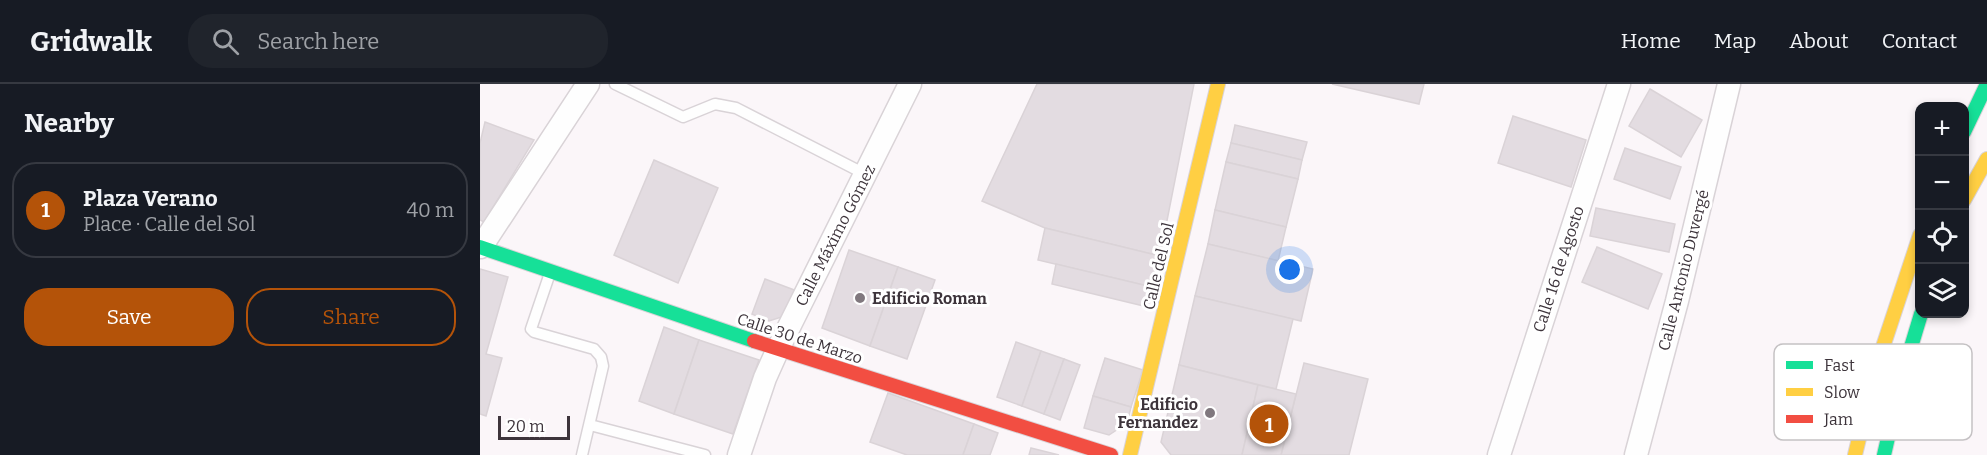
<!DOCTYPE html>
<meta charset="utf-8">
<style>
:root{--surface:#171b24;--page:#20242c;--text:#f1f3f6;--muted:#9ea1a6;--line:#363941;--accent:#b45309}
body{margin:0;font-family:Bitter,serif;background:var(--page);color:var(--text)}
.controls{position:absolute;right:18px;top:18px;display:grid;overflow:hidden;border-radius:12px;box-shadow:0 3px 9px #0003}
.controls button{width:54px;height:54px;display:grid;place-items:center;padding:0;border:0;border-bottom:2px solid var(--line);background:var(--surface);color:var(--text);font:30px sans-serif}
.scale{position:absolute;left:18px;bottom:15px;width:72px;box-sizing:border-box;padding-left:6px;border:3px solid #3d343b;border-top:0;font-size:16px;line-height:21px;white-space:nowrap;color:#3d343b;-webkit-text-stroke:4px #fff;paint-order:stroke}
.you{position:absolute;left:810px;top:186px;width:21px;height:21px;margin:-15px;border:4px solid #fff;border-radius:50%;background:#1a73e8;box-shadow:0 0 0 9px #1a73e833}
.badge{display:grid;place-items:center;width:39px;height:39px;border-radius:50%;background:var(--accent);color:#fff;font-size:20px;font-weight:700}
.pin{position:absolute;translate:-50% -50%;border:3px solid #fff;box-shadow:0 2px 6px #0006}
.list{margin:0;padding:0;list-style:none}
h2{display:flex;justify-content:space-between;align-items:center;height:78px;margin:0;padding:0 24px;font-size:26px}
h2 small{font-size:20px;font-weight:400;color:var(--muted)}
.list li{display:grid;grid-template-columns:39px 1fr auto;gap:18px;align-items:center;box-sizing:border-box;height:96px;margin:0 12px 12px;padding:0 12px;border:2px solid var(--line);border-radius:24px}
.list b{display:block;font-size:22px;white-space:nowrap}
.list p{margin:0;font-size:20px;white-space:nowrap;color:var(--muted)}
.list em{font-size:20px;font-style:normal;color:var(--muted)}
.actions{display:flex;gap:12px;padding:18px 24px}
.actions a{flex:1;padding:14px 0;border:2px solid var(--accent);border-radius:24px;text-align:center;font-size:21px;color:var(--accent)}
.actions .main{background:var(--accent);color:#fff}
.icon{flex:none;width:33px;height:33px;fill:none;stroke:currentColor;stroke-width:2;stroke-linecap:round;stroke-linejoin:round}
.map{position:relative;flex:none;width:1507px;height:371px;overflow:hidden}
header{display:flex;align-items:center;gap:36px;box-sizing:border-box;height:84px;padding:0 30px;background:var(--surface);border-bottom:2px solid var(--line)}
header strong{font-size:28px}
nav{display:flex;gap:33px;margin-inline-start:auto;font-size:21px}
.search{width:420px;height:54px;background:var(--page);display:flex;align-items:center;gap:15px;box-sizing:border-box;padding:0 21px;border-radius:24px;color:var(--muted);font-size:22px}
main{display:flex}
aside{flex:1;background:var(--surface)}
.map>svg:first-child{display:block}
.building{fill:#e3dce1;stroke:#dad3d7;stroke-width:1.5}
.lines{fill:none;stroke-linecap:round;stroke-linejoin:round}
.lane-casing{stroke:#d9d3d7;stroke-width:13}
.street-casing{stroke:#d9d3d7;stroke-width:25}
.fast-casing{stroke:#d9d3d7;stroke-width:16}
.slow-casing{stroke:#d9d3d7;stroke-width:16}
.jam-casing{stroke:#d9d3d7;stroke-width:16}
.lane{stroke:#fefefe;stroke-width:10}
.street{stroke:#fefefe;stroke-width:22}
.fast{stroke:#16e098;stroke-width:14}
.slow{stroke:#ffcf43;stroke-width:14}
.jam{stroke:#f24e42;stroke-width:14}
.poi-dot{fill:#80787e;stroke:#fff;stroke-width:2}
.labels{text-anchor:middle;stroke-width:6;stroke-linejoin:round;paint-order:stroke}
.street-label{font-size:16px;fill:#3d343b;stroke:#fff}
.poi-label{font-size:16px;font-weight:bold;fill:#3d343b;stroke:#fff;text-anchor:start}
.key{fill:#fff;stroke:#c5c2c4;stroke-width:1.5}
.key-label{font-size:16px;fill:#3d343b}
</style>
<header>
<strong>Gridwalk</strong>
<div class="search"><svg class="icon" aria-label="search" viewBox="0 0 24 24"><circle cx="10" cy="10" r="6"/><path d="M15 15l6 6"/></svg>Search here</div>
<nav><a>Home</a><a>Map</a><a>About</a><a>Contact</a></nav>
</header>
<main>
<aside>
<h2>Nearby<small></small></h2>
<ul class="list">
<li><span class="badge">1</span><div><b>Plaza Verano</b><p>Place · Calle del Sol</p></div><em>40 m</em></li>
</ul>
<div class="actions"><a class="main">Save</a><a>Share</a></div>
</aside>
<div class="map">
<svg width="1507" height="371" viewBox="0 0 1507 371">
<rect width="100%" height="100%" fill="#fbf6f9"/>
<g class="building">
<path d="M 557,0 L 714,0 L 680,172 L 565,144 L 502,117 Z"/>
<path d="M 852,0 L 944,0 L 939,20 Z"/>
<path d="M 1170,5 L 1222,36 L 1201,73 L 1149,42 Z"/>
<path d="M 1033,32 L 1106,56 L 1091,103 L 1018,79 Z"/>
<path d="M 5,38 L 54,56 L 4,138 L 0,136 L 0,59 Z"/>
<path d="M 755,41 L 827,58 L 822,76 L 751,59 Z"/>
<path d="M 751,59 L 822,76 L 818,95 L 746,78 Z"/>
<path d="M 1145,64 L 1201,83 L 1190,115 L 1134,95 Z"/>
<path d="M 174,76 L 238,104 L 198,199 L 134,171 Z"/>
<path d="M 746,78 L 818,95 L 806,143 L 735,126 Z"/>
<path d="M 1116,124 L 1195,140 L 1189,168 L 1110,152 Z"/>
<path d="M 735,126 L 806,143 L 798,177 L 728,160 Z"/>
<path d="M 565,144 L 680,172 L 672,203 L 558,176 Z"/>
<path d="M 728,160 L 833,185 L 821,237 L 715,212 Z"/>
<path d="M 1117,163 L 1182,190 L 1168,225 L 1102,198 Z"/>
<path d="M 369,166 L 418,183 L 390,262 L 342,244 Z"/>
<path d="M 576,180 L 672,203 L 668,223 L 572,200 Z"/>
<path d="M 418,183 L 455,196 L 427,275 L 390,262 Z"/>
<path d="M 0,185 L 28,193 L 6,270 L 22,274 L 6,332 L 0,330 Z"/>
<path d="M 285,195 L 317,207 L 308,231 L 289,237 L 272,230 Z"/>
<path d="M 715,212 L 813,235 L 796,305 L 699,281 Z"/>
<path d="M 184,243 L 219,256 L 194,330 L 159,317 Z"/>
<path d="M 219,256 L 279,276 L 253,350 L 194,330 Z"/>
<path d="M 536,258 L 561,267 L 542,322 L 517,313 Z"/>
<path d="M 561,267 L 584,275 L 564,330 L 542,322 Z"/>
<path d="M 625,274 L 663,286 L 651,323 L 613,312 Z"/>
<path d="M 584,275 L 600,281 L 580,336 L 564,330 Z"/>
<path d="M 824,279 L 888,295 L 869,371 L 801,371 Z"/>
<path d="M 699,281 L 778,301 L 762,371 L 691,371 L 681,358 Z"/>
<path d="M 778,301 L 816,310 L 801,371 L 762,371 Z"/>
<path d="M 408,309 L 494,340 L 483,371 L 427,371 L 390,358 Z"/>
<path d="M 613,312 L 651,323 L 647,339 L 629,351 L 604,344 Z"/>
<path d="M 494,340 L 518,349 L 510,371 L 483,371 Z"/>
<path d="M 551,364 L 579,371 L 549,371 Z"/>
</g>
<g class="lines">
<defs>
<g id="lane">
<path d="M 135,0 L 203,33 L 235,20 L 256,24 L 385,90"/>
<path d="M 70,189 L 51,245 L 54,248 L 114,265 L 121,273 L 123,282 L 102,371"/>
<path d="M 110,341 L 225,371"/>
</g>
<g id="street">
<path d="M 1,163 L 108,0"/>
<path d="M 259,371 L 285,294 L 298,265 L 430,0"/>
<path d="M 1019,371 L 1139,0"/>
<path d="M 1156,371 L 1197,217 L 1249,0"/>
</g>
<g id="fast">
<path d="M 1484,48 L 1507,0"/>
<path d="M 0,163 L 274,257"/>
<path d="M 1404,371 L 1422,293 L 1441,230"/>
</g>
<g id="slow">
<path d="M 1484,116 L 1507,75"/>
<path d="M 650,371 L 738,0"/>
<path d="M 1375,371 L 1396,284 L 1440,151"/>
</g>
<path id="jam" d="M 274,257 L 631,371"/>
</defs>
<use href="#lane" class="lane-casing"/>
<use href="#street" class="street-casing"/>
<use href="#fast" class="fast-casing"/>
<use href="#slow" class="slow-casing"/>
<use href="#jam" class="jam-casing"/>
<use href="#lane" class="lane"/>
<use href="#street" class="street"/>
<use href="#fast" class="fast"/>
<use href="#slow" class="slow"/>
<use href="#jam" class="jam"/>
</g>
<g class="poi-dot">
<circle cx="380" cy="214" r="6"/>
<circle cx="730" cy="329" r="6"/>
</g>
<g class="labels">
<g class="street-label">
<text transform="translate(355 151) rotate(-63)" y="6">Calle Máximo Gómez</text>
<text transform="translate(678 182) rotate(-77)" y="6">Calle del Sol</text>
<text transform="translate(1078 185) rotate(-72)" y="6">Calle 16 de Agosto</text>
<text transform="translate(1203 186) rotate(-76)" y="6">Calle Antonio Duvergé</text>
<text transform="translate(320 254) rotate(18)" y="6">Calle 30 de Marzo</text>
</g>
<g class="poi-label">
<text x="392" y="220">Edificio Roman</text>
<text x="718" y="326" text-anchor="end">Edificio<tspan x="718" dy="18">Fernandez</tspan></text>
</g>
</g>
<rect x="1294" y="260" width="198" height="96" rx="9" class="key"/>
<rect x="1306" y="277" width="27" height="8" fill="#16e098"/>
<rect x="1306" y="304" width="27" height="8" fill="#ffcf43"/>
<rect x="1306" y="331" width="27" height="8" fill="#f24e42"/>
<g class="key-label">
<text x="1344" y="287">Fast</text>
<text x="1344" y="314">Slow</text>
<text x="1344" y="341">Jam</text>
</g>
</svg>
<div class="controls">
<button>+</button>
<button>−</button>
<button><svg class="icon" aria-label="locate" viewBox="0 0 24 24"><circle cx="12" cy="12" r="6"/><path d="M12 2v4M12 18v4M2 12h4M18 12h4"/></svg></button>
<button><svg class="icon" aria-label="layers" viewBox="0 0 24 24"><path d="M12 4l9 5-9 5-9-5zM3 14l9 5 9-5"/></svg></button>
</div>
<div class="scale">20 m</div>
<div class="you"></div>
<div class="pin badge" style="left:789px;top:340px">1</div>
</div>
</main>
